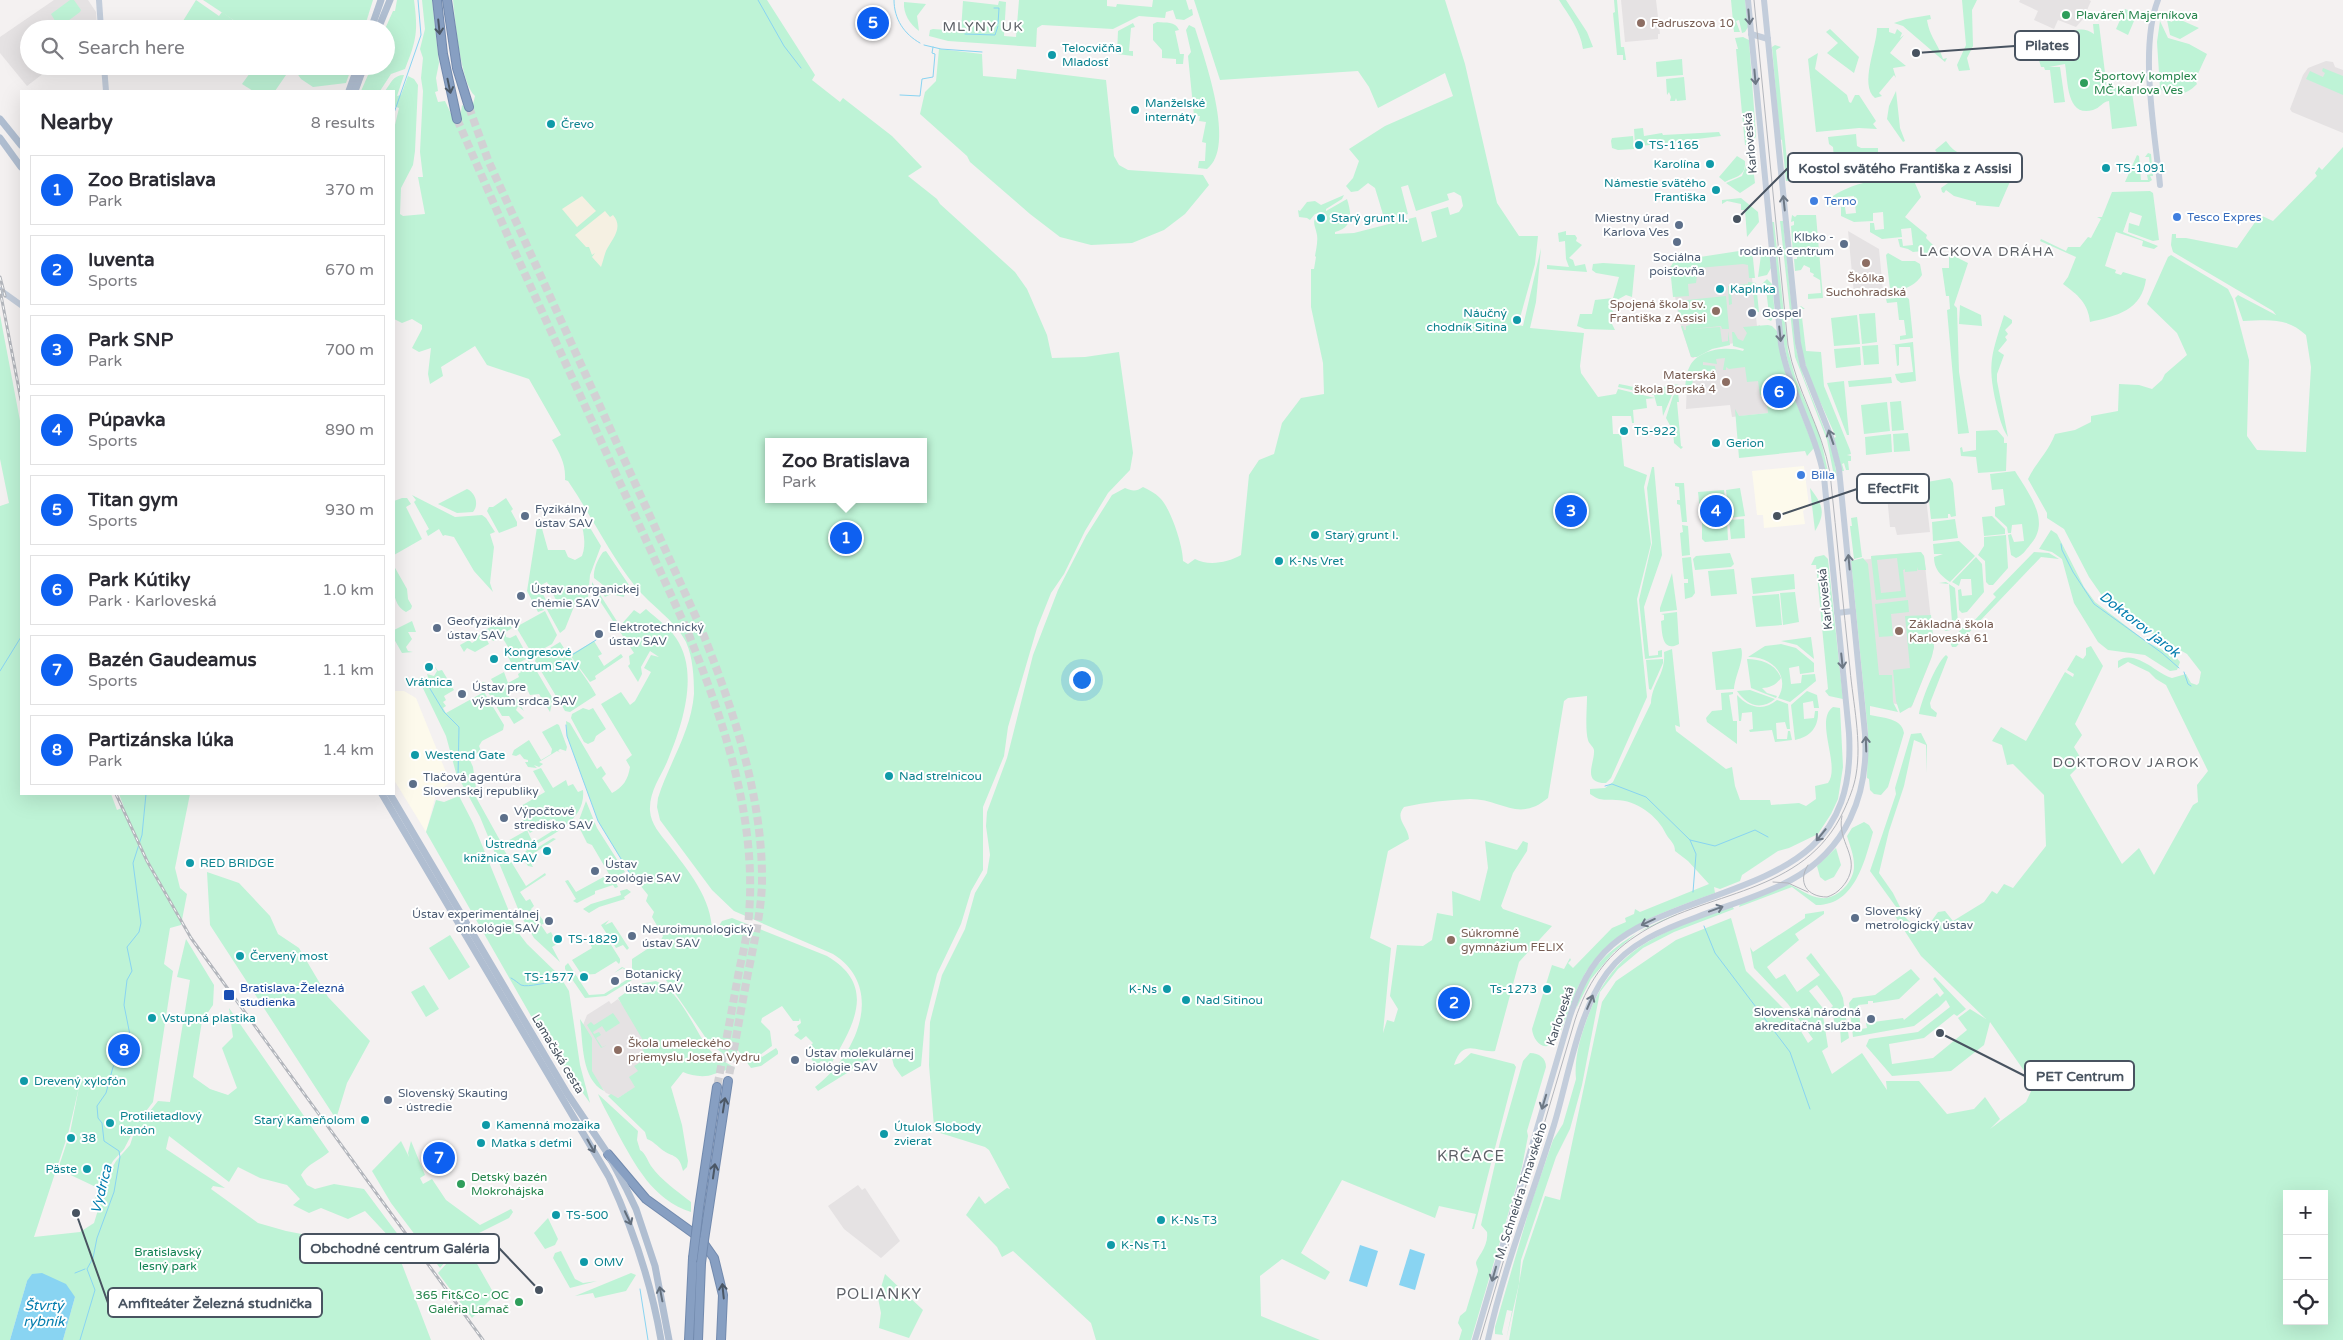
<!DOCTYPE html>
<meta charset="utf-8">
<style>
:root{--surface:#fff;--page:#f2f2f3;--text:#2b2b33;--muted:#7c7c81;--line:#e1e1e2;--accent:#0e60f1}
body{margin:0;font-family:"Varela Round",sans-serif;background:var(--page);color:var(--text)}
.controls{position:absolute;right:15px;bottom:15px;display:grid;overflow:hidden;border-radius:0px;box-shadow:0 5px 20px #0002}
.controls button{width:45px;height:45px;display:grid;place-items:center;padding:0;border:0;border-bottom:1px solid var(--line);background:var(--surface);color:var(--text);font:25px sans-serif}
.you{position:absolute;left:1081px;top:679px;width:18px;height:18px;margin:-12px;border:4px solid #fff;border-radius:50%;background:#1a73e8;box-shadow:0 0 0 8px #1a73e833}
.badge{display:grid;place-items:center;width:32px;height:32px;border-radius:50%;background:var(--accent);color:#fff;font-size:16px;font-weight:700}
.pin{position:absolute;translate:-50% -50%;border:2px solid #fff;box-shadow:0 1px 5px #0006}
.popup{position:absolute;left:765px;top:438px;width:162px;height:65px;box-sizing:border-box;display:grid;place-content:center;border-radius:0px;background:var(--surface);filter:drop-shadow(0 1px 4px #0005);font-size:16px;white-space:nowrap;color:var(--muted)}
.popup b{font-size:19px;color:var(--text)}
.popup::after{content:'';position:absolute;left:50%;top:100%;margin-left:-10px;border:10px solid transparent;border-top-color:var(--surface)}
.list{margin:0;padding:0;list-style:none}
h2{display:flex;justify-content:space-between;align-items:center;height:65px;margin:0;padding:0 20px;font-size:21px}
h2 small{font-size:16px;font-weight:400;color:var(--muted)}
.list li{display:grid;grid-template-columns:32px 1fr auto;gap:15px;align-items:center;box-sizing:border-box;height:70px;margin:0 10px 10px;padding:0 10px;border:1px solid var(--line);border-radius:0px}
.list b{display:block;font-size:19px;white-space:nowrap}
.list p{margin:0;font-size:16px;white-space:nowrap;color:var(--muted)}
.list em{font-size:16px;font-style:normal;color:var(--muted)}
.icon{flex:none;width:28px;height:28px;fill:none;stroke:currentColor;stroke-width:2;stroke-linecap:round;stroke-linejoin:round}
.map{position:relative;flex:none;width:2343px;height:1340px;overflow:hidden}
.search{position:absolute;background:var(--surface);box-shadow:0 5px 20px #0002;left:20px;top:20px;width:375px;height:55px;display:flex;align-items:center;gap:12px;box-sizing:border-box;padding:0 18px;border-radius:28px;color:var(--muted);font-size:19px}
.panel{position:absolute;background:var(--surface);box-shadow:0 5px 20px #0002;left:20px;top:90px;width:375px;height:705px;border-radius:0px}
.map>svg:first-child{display:block}
.commercial{fill:#fdfaec}
.education{fill:#e5e2e3}
.green{fill:#bef3d6;fill-rule:evenodd}
.sand{fill:#f5f0e2}
.water{fill:#89d4f2}
.lines{fill:none;stroke-linecap:round;stroke-linejoin:round}
.stream{stroke:#89d4f2;stroke-width:1}
.highway-tunnel{stroke:#d2d1d4;stroke-width:8;stroke-dasharray:8 4;stroke-linecap:butt}
.highway-casing{stroke:#728aae;stroke-width:10}
.secondary{stroke:#c3cddb;stroke-width:6}
.primary{stroke:#b0bed1;stroke-width:7}
.highway{stroke:#879fc2;stroke-width:8}
.tram{stroke:#b3b6bc;stroke-width:1}
.rail-casing{stroke:#b3b6bc;stroke-width:3}
.rail{stroke:#fff;stroke-width:1;stroke-dasharray:4;stroke-linecap:butt}
.highway-bridge-casing{stroke:#728aae;stroke-width:10;stroke-linecap:butt}
.highway-bridge{stroke:#879fc2;stroke-width:8}
.oneway{stroke:#6d7885}
.oneway2{stroke:#4b5765}
.oneway3{stroke:#626e7c}
.leisure-dot{fill:#2e9e5b;stroke:#fff;stroke-width:2}
.education-dot{fill:#8d6e63;stroke:#fff;stroke-width:2}
.culture-dot{fill:#0f9aa8;stroke:#fff;stroke-width:2}
.shop-dot{fill:#3f7fe0;stroke:#fff;stroke-width:2}
.service-dot{fill:#5c6f8a;stroke:#fff;stroke-width:2}
.transit-dot{fill:#1a4fb4;stroke:#fff;stroke-width:2}
.labels{text-anchor:middle;stroke-width:4;stroke-linejoin:round;paint-order:stroke}
.leisure-label{font-size:12px;fill:#27864d;stroke:#fff;text-anchor:start}
.education-label{font-size:12px;fill:#785e54;stroke:#fff;text-anchor:start}
.culture-label{font-size:12px;fill:#0d838f;stroke:#fff;text-anchor:start}
.street-label{font-size:12px;fill:#485360;stroke:#fff}
.shop-label{font-size:12px;fill:#366cbe;stroke:#fff;text-anchor:start}
.service-label{font-size:12px;fill:#4e5e75;stroke:#fff;text-anchor:start}
.transit-label{font-size:12px;fill:#164399;stroke:#fff;text-anchor:start}
.park-label{font-size:12px;fill:#128253;stroke:#fff}
.neighbourhood-label{font-size:14px;letter-spacing:1px;fill:#5d6167;stroke:#fff}
.water-label{font-size:14px;font-style:italic;fill:#057eaf;stroke:#fff}
.quarter-label{font-size:15px;letter-spacing:1px;fill:#5d6167;stroke:#fff}
.leader{fill:none;stroke:#485360;stroke-width:2}
.callout-dot{fill:#485360;stroke:#fff;stroke-width:2}
.callout{fill:#fff;stroke:#485360;stroke-width:2}
.callout-label{font-size:14px;text-anchor:middle;font-weight:bold;fill:#485360}
</style>
<div class="map">
<svg width="2343" height="1340" viewBox="0 0 2343 1340">
<rect width="100%" height="100%" fill="#f4f1f1"/>
<g class="commercial">
<path d="M 1804,466 L 1809,506 L 1803,511 L 1805,524 L 1764,528 L 1763,515 L 1757,515 L 1752,471 Z"/>
<path d="M 394,691 L 404,691 L 416,698 L 450,782 L 436,794 L 426,832 L 394,780 Z"/>
</g>
<g class="education">
<path d="M 54,0 L 88,0 L 96,12 L 97,29 L 29,29 L 29,66 L 53,66 L 27,86 L 0,53 L 0,37 Z"/>
<path d="M 1621,0 L 1656,0 L 1660,34 L 1658,34 L 1658,39 L 1625,42 Z"/>
<path d="M 2020,0 L 2089,0 L 2091,1 L 2083,19 L 2076,27 L 2058,20 L 2054,29 L 2034,20 L 2038,11 L 2019,2 Z"/>
<path d="M 2326,61 L 2333,62 L 2335,67 L 2343,70 L 2343,133 L 2292,112 L 2290,109 L 2303,75 L 2308,68 Z"/>
<path d="M 1848,231 L 1879,249 L 1883,291 L 1854,294 Z"/>
<path d="M 1750,258 L 1757,326 L 1760,325 L 1761,338 L 1713,347 L 1693,358 L 1691,357 L 1679,320 L 1670,266 Z"/>
<path d="M 1711,353 L 1764,368 L 1768,413 L 1732,417 L 1730,405 L 1686,409 L 1687,379 Z"/>
<path d="M 1924,481 L 1930,532 L 1897,535 L 1895,527 L 1890,527 L 1886,485 Z"/>
<path d="M 1919,552 L 1924,556 L 1934,647 L 1931,659 L 1911,708 L 1877,699 L 1859,560 L 1871,559 L 1871,556 Z"/>
<path d="M 618,999 L 650,1040 L 639,1085 L 618,1098 L 606,1093 L 590,1073 L 583,1025 L 587,1015 L 609,1001 L 611,1004 Z"/>
<path d="M 858,1185 L 862,1190 L 865,1188 L 900,1241 L 881,1258 L 844,1229 L 828,1206 Z"/>
</g>
<g class="green">
<path d="M 70,0 L 74,0 L 81,10 L 80,12 L 60,27 L 58,26 L 51,14 Z"/>
<path d="M 196,0 L 219,16 L 222,12 L 246,29 L 178,29 Z"/>
<path d="M 203,0 L 373,0 L 364,29 L 247,29 Z"/>
<path d="M 397,0 L 414,0 C 418,31 417,39 405,69 L 391,74 L 380,91 L 361,91 L 372,66 L 386,66 L 385,29 L 393,11 L 395,11 Z"/>
<path d="M 422,0 L 432,0 L 439,63 L 436,78 L 438,91 L 435,92 L 438,102 L 445,101 L 454,120 L 460,119 L 462,105 L 466,108 L 472,108 L 475,96 C 461,84 455,20 453,0 L 767,0 L 815,75 L 812,80 L 840,102 L 843,98 L 892,136 L 922,167 L 908,176 L 937,199 L 940,204 L 1015,272 L 1027,289 L 1047,335 L 1052,358 L 1085,357 L 1119,352 L 1133,453 L 1130,470 L 1108,493 L 1085,531 L 1064,574 L 1051,593 L 1037,628 L 1008,727 L 1004,756 L 983,807 L 983,870 L 971,891 L 961,924 L 937,974 L 925,1022 L 921,1066 L 902,1077 L 894,1066 L 889,1047 L 818,1091 L 815,1087 C 856,1056 887,988 833,954 L 734,911 L 712,890 L 660,820 L 657,807 L 658,798 C 669,763 691,732 694,694 C 694,678 693,657 686,642 C 675,620 650,605 635,586 C 609,553 591,515 568,481 L 565,480 C 566,464 560,454 552,440 L 561,435 L 529,379 L 487,365 L 475,346 L 441,367 L 443,376 L 430,384 L 428,374 L 431,348 L 419,352 L 412,348 L 422,329 L 422,325 L 412,319 L 402,323 L 394,319 L 394,129 L 399,108 L 394,106 L 394,91 L 385,91 C 391,83 393,75 404,75 L 397,96 L 401,95 L 408,76 L 414,79 L 418,85 L 415,151 L 413,165 L 401,188 L 400,214 L 403,216 L 425,214 L 418,177 L 423,177 L 420,152 L 423,91 L 421,78 L 423,58 L 420,49 L 425,29 ZM 768,442 L 924,442 L 924,499 L 768,499 Z"/>
<path d="M 1019,0 L 1107,0 L 1107,6 L 1116,7 L 1117,4 L 1152,7 L 1153,0 L 1186,0 L 1189,10 L 1192,9 L 1193,15 L 1184,20 L 1176,19 L 1173,10 L 1166,12 L 1165,18 L 1139,16 L 1113,29 L 1042,25 L 1037,28 L 1036,47 L 948,41 L 929,36 L 930,30 L 933,29 L 961,31 L 963,1 L 998,5 L 999,1 L 1006,2 L 1004,36 L 1016,37 Z"/>
<path d="M 1194,0 L 1445,0 L 1465,64 L 1497,203 L 1519,236 L 1538,236 L 1535,264 L 1518,325 L 1523,326 L 1541,248 L 1536,302 L 1530,328 L 1584,333 L 1580,366 L 1581,373 L 1598,397 L 1616,394 L 1618,389 L 1655,398 L 1646,399 L 1647,408 L 1633,410 L 1634,423 L 1632,423 L 1631,416 L 1612,416 L 1613,434 L 1621,434 L 1624,466 L 1647,475 L 1644,487 L 1651,544 L 1637,599 L 1647,697 L 1611,778 L 1606,783 C 1581,783 1595,763 1594,750 C 1593,746 1589,744 1588,740 C 1585,730 1587,708 1587,696 L 1568,698 L 1564,701 L 1548,798 C 1518,823 1502,799 1470,799 C 1448,800 1426,802 1404,807 C 1394,819 1408,826 1409,839 L 1388,851 L 1370,938 L 1391,948 L 1383,1033 L 1387,1020 L 1394,1022 L 1398,1009 L 1390,996 L 1397,945 L 1423,946 L 1432,940 L 1437,913 L 1453,916 L 1452,891 L 1480,901 L 1488,868 L 1485,841 L 1517,850 L 1523,841 L 1528,843 L 1527,851 L 1513,873 L 1501,906 L 1503,909 L 1552,926 L 1519,962 L 1495,1051 C 1477,1053 1463,1037 1454,1065 L 1460,1063 L 1471,1053 L 1514,1064 L 1516,1067 L 1474,1229 L 1472,1229 L 1476,1214 L 1439,1206 L 1435,1218 L 1342,1180 L 1301,1253 L 1330,1272 L 1325,1280 L 1282,1259 L 1260,1276 L 1261,1316 L 1320,1340 L 1096,1340 L 1091,1323 L 1013,1251 L 1002,1257 L 997,1247 L 966,1215 L 979,1196 L 985,1204 L 1007,1188 L 1010,1189 L 989,1150 L 985,1147 L 937,1132 L 934,1127 L 929,1065 L 930,1022 L 942,975 L 965,929 L 975,893 L 987,873 L 990,855 L 986,826 L 987,812 L 1007,758 L 1033,655 L 1058,590 L 1086,536 L 1112,495 L 1125,488 C 1132,491 1136,492 1143,487 C 1149,490 1155,493 1160,498 C 1171,509 1183,546 1183,561 L 1188,564 L 1195,559 C 1208,566 1227,563 1241,555 L 1249,475 L 1259,460 L 1274,454 L 1282,423 L 1301,398 L 1324,394 L 1323,363 L 1311,307 L 1311,269 L 1314,269 L 1316,257 L 1315,256 C 1316,250 1318,242 1317,235 C 1315,224 1310,221 1321,213 L 1315,214 L 1310,220 L 1307,218 L 1299,217 L 1298,210 L 1300,211 L 1307,202 L 1315,201 L 1321,205 L 1344,195 L 1342,199 L 1326,209 L 1326,211 L 1347,199 C 1352,215 1353,227 1335,232 L 1335,234 L 1354,233 L 1416,217 L 1422,242 L 1437,237 L 1431,212 L 1448,207 L 1450,215 L 1459,212 L 1463,206 L 1461,196 L 1454,192 L 1447,194 L 1449,200 L 1416,211 L 1408,185 L 1401,187 L 1408,214 L 1385,221 L 1375,188 L 1368,183 L 1358,191 L 1351,192 L 1346,186 L 1353,178 L 1359,161 L 1349,149 L 1385,126 L 1453,96 L 1445,73 L 1378,108 L 1369,87 L 1358,71 L 1220,80 Z"/>
<path d="M 1559,0 L 1566,0 L 1587,32 L 1593,47 L 1583,49 C 1580,29 1569,16 1559,0 Z"/>
<path d="M 1614,0 L 1617,0 L 1621,47 L 1624,47 L 1626,60 L 1623,60 L 1623,55 L 1617,55 L 1613,13 L 1615,12 Z"/>
<path d="M 1731,0 L 1745,0 L 1748,27 L 1745,32 L 1742,33 L 1739,20 L 1736,21 L 1740,32 L 1734,32 Z"/>
<path d="M 1962,0 L 1977,0 L 1972,10 L 1973,46 L 1967,58 L 1970,70 L 1959,71 L 1957,65 L 1966,45 Z"/>
<path d="M 904,2 L 926,4 L 917,16 L 919,31 C 910,24 903,14 904,2 Z"/>
<path d="M 2125,9 L 2137,14 L 2128,35 L 2116,29 Z"/>
<path d="M 1930,15 L 1931,19 L 1927,20 C 1930,38 1938,43 1943,59 L 1947,58 L 1945,62 L 1903,26 L 1894,23 L 1906,19 Z"/>
<path d="M 2174,17 L 2199,28 L 2180,39 L 2170,35 L 2167,20 L 2172,22 Z"/>
<path d="M 2160,21 L 2168,38 L 2189,44 L 2207,54 L 2195,80 L 2197,84 C 2187,95 2172,99 2160,89 L 2157,42 Z"/>
<path d="M 1157,22 C 1166,23 1175,21 1179,30 L 1175,31 L 1180,54 L 1184,54 L 1183,64 L 1176,64 L 1176,59 L 1162,58 L 1162,50 L 1153,40 L 1153,24 Z"/>
<path d="M 1133,23 L 1135,27 L 1131,28 L 1129,51 L 1133,51 L 1133,56 L 1117,54 L 1118,31 Z"/>
<path d="M 2093,24 L 2099,24 L 2107,89 L 2131,86 L 2137,126 L 2112,129 L 2109,101 C 2102,102 2100,108 2093,110 C 2066,118 2068,80 2065,64 L 2049,67 L 2060,67 L 2065,102 L 2054,103 L 2050,70 L 2045,70 L 2044,67 L 2041,67 L 2032,37 L 2032,33 L 2038,36 L 2045,31 L 2051,32 L 2062,48 C 2065,32 2080,24 2094,34 Z"/>
<path d="M 1189,25 L 1195,28 C 1204,58 1237,147 1207,169 L 1198,168 L 1199,161 L 1205,161 L 1206,143 L 1202,142 L 1206,122 L 1199,121 L 1200,116 L 1194,116 L 1188,56 L 1191,52 L 1186,30 Z"/>
<path d="M 1877,28 L 1889,28 L 1889,32 L 1895,34 L 1897,29 L 1902,33 L 1900,38 L 1904,35 L 1890,53 L 1906,66 L 1893,68 L 1896,78 L 1894,75 L 1879,93 L 1882,96 L 1875,98 C 1859,85 1877,46 1877,28 Z"/>
<path d="M 1830,29 L 1859,57 L 1854,73 L 1827,53 L 1838,43 L 1826,32 Z"/>
<path d="M 1743,37 L 1749,40 L 1756,136 L 1753,143 L 1745,145 L 1736,49 L 1738,49 L 1735,38 Z"/>
<path d="M 1775,45 L 1781,47 L 1776,50 L 1789,181 L 1786,181 L 1782,140 L 1780,139 L 1772,47 Z"/>
<path d="M 939,49 L 982,54 L 983,76 L 1016,79 L 1017,69 L 1106,80 L 1114,156 L 1119,165 L 1128,170 L 1203,175 L 1209,185 L 1185,214 L 1164,230 L 1132,243 L 1091,245 L 1060,237 L 1030,214 L 970,162 L 967,156 L 920,114 L 925,92 L 936,81 Z"/>
<path d="M 1818,53 L 1815,69 L 1847,95 L 1849,102 L 1851,103 L 1855,95 L 1859,95 L 1876,121 L 1873,124 L 1877,129 L 1859,128 L 1816,132 L 1808,59 Z"/>
<path d="M 1682,59 L 1683,75 L 1657,77 L 1656,62 Z"/>
<path d="M 255,66 L 274,66 L 286,75 L 275,91 L 253,91 L 242,84 Z"/>
<path d="M 292,66 L 352,66 L 346,83 L 313,87 L 301,79 Z"/>
<path d="M 2323,68 L 2343,76 L 2343,95 L 2306,79 L 2310,71 L 2323,77 L 2325,73 L 2322,71 Z"/>
<path d="M 1684,77 L 1686,100 L 1677,101 L 1676,98 L 1675,101 L 1670,101 L 1671,97 L 1669,92 L 1667,95 L 1666,79 Z"/>
<path d="M 1896,91 L 1900,128 L 1905,141 L 1903,142 L 1887,119 L 1889,106 Z"/>
<path d="M 1643,128 L 1644,136 L 1662,133 L 1663,135 L 1719,132 L 1721,136 L 1641,146 L 1640,143 L 1635,144 L 1634,129 Z"/>
<path d="M 1856,134 L 1857,146 L 1861,148 L 1878,148 L 1878,167 L 1881,167 L 1882,173 L 1880,174 L 1880,179 L 1857,183 L 1854,169 L 1835,170 L 1833,147 L 1829,144 L 1828,137 Z"/>
<path d="M 1633,136 L 1634,149 L 1618,150 L 1612,148 L 1611,141 L 1612,138 Z"/>
<path d="M 1946,141 C 1958,159 1971,154 1986,165 C 1990,167 1992,174 1995,178 L 1992,168 L 2012,177 L 1999,207 L 1976,205 L 1976,202 L 1954,196 L 1946,190 L 1944,193 L 1942,192 L 1941,188 L 1955,178 L 1958,181 L 1961,179 L 1959,173 L 1956,175 L 1935,150 Z"/>
<path d="M 2343,147 L 2343,1340 L 1509,1340 L 1523,1261 L 1545,1196 L 1560,1200 L 1602,1002 L 1616,981 L 1676,940 L 1731,918 L 1746,971 L 1793,1018 L 1808,1043 L 1813,1039 L 1788,1004 L 1754,968 L 1750,947 L 1753,952 L 1805,918 L 1805,914 L 1824,911 L 1824,914 L 1795,934 L 1799,940 L 1767,967 L 1776,979 L 1785,974 L 1797,992 L 1820,975 L 1806,958 L 1811,953 L 1840,991 L 1843,998 L 1849,1038 L 1841,1043 L 1840,1028 L 1835,1028 L 1833,1014 L 1830,1014 L 1829,1010 L 1833,1006 L 1817,985 L 1809,991 L 1826,1012 L 1826,1015 L 1823,1016 L 1828,1047 L 1822,1051 L 1832,1074 L 1862,1053 L 1887,1090 L 1886,1081 L 1919,1081 L 1947,1114 L 1974,1109 L 1985,1097 L 2000,1119 L 1990,1129 L 2026,1102 L 2034,1085 L 1990,1022 L 1984,1045 L 1951,1071 L 1892,1076 L 1866,1046 L 1869,1039 L 1918,1032 L 1950,1007 L 1946,1000 L 1939,1007 L 1914,1026 L 1853,1037 L 1849,1003 L 1853,998 L 1875,995 L 1911,969 L 1920,979 L 1899,999 L 1873,1003 L 1873,1001 L 1868,1001 L 1868,1004 L 1858,1005 L 1861,1029 L 1867,1028 L 1866,1023 L 1903,1018 L 1904,1020 L 1937,993 L 1940,997 L 1944,993 L 1933,979 L 1935,977 L 1966,1009 L 1957,1016 L 1954,1014 L 1924,1038 L 1889,1044 L 1892,1064 L 1933,1058 L 1967,1030 L 1958,1018 L 1970,1009 L 1986,1019 L 1921,956 L 1893,913 L 1900,915 L 1899,911 L 1870,871 L 1896,794 L 1895,788 L 1911,734 L 1921,733 L 1927,745 L 1927,773 L 1926,745 L 1914,740 L 1904,786 L 1889,831 L 1879,873 L 1893,893 L 1905,917 L 1915,927 L 1928,926 L 1938,912 L 1945,911 L 1953,921 L 1984,902 L 1992,891 L 1997,894 L 2004,884 L 2013,888 L 2046,846 L 2044,795 L 2013,764 L 2007,765 L 2002,745 L 1992,741 L 2001,727 L 2026,741 L 2065,672 L 2073,677 L 2074,674 L 2067,670 L 2076,655 L 2083,659 L 2086,655 L 2086,648 L 2091,646 L 2103,666 L 2075,724 L 2082,735 L 2074,747 L 2083,762 L 2070,775 L 2122,864 L 2139,848 L 2154,875 L 2193,805 L 2198,802 L 2197,785 L 2208,771 L 2166,685 L 2156,679 L 2149,672 L 2128,662 L 2118,668 L 2118,661 C 2135,648 2157,674 2172,678 L 2186,674 L 2191,683 L 2197,685 L 2199,683 L 2201,672 L 2187,654 L 2155,636 L 2105,600 L 2089,577 L 2064,529 L 2047,518 L 2047,513 L 2028,479 C 2036,462 2048,453 2055,434 L 2075,430 L 2091,422 L 2091,416 L 2118,411 L 2119,384 L 2139,385 L 2152,389 L 2162,380 L 2165,374 L 2187,355 L 2177,333 L 2147,304 L 2168,257 L 2171,255 L 2228,289 L 2233,299 L 2249,360 L 2247,436 L 2257,450 L 2306,452 L 2311,367 L 2306,335 C 2287,317 2268,320 2243,321 L 2235,298 L 2238,295 L 2276,315 L 2273,311 L 2173,252 L 2171,245 L 2172,234 L 2176,234 L 2176,238 L 2186,238 L 2237,248 L 2260,215 L 2273,221 L 2317,176 L 2315,173 L 2319,167 L 2322,170 ZM 2287,1194 L 2324,1194 L 2324,1321 L 2287,1321 Z"/>
<path d="M 2148,153 L 2151,154 L 2153,176 L 2150,176 L 2152,180 L 2149,182 L 2125,182 L 2137,155 L 2139,156 L 2141,180 L 2148,180 L 2147,175 L 2151,174 L 2149,157 L 2145,157 Z"/>
<path d="M 1737,156 L 1745,161 C 1746,177 1736,176 1725,182 L 1719,177 Z"/>
<path d="M 1746,165 L 1753,167 L 1755,183 L 1740,193 L 1726,183 L 1742,176 Z"/>
<path d="M 1911,174 L 1921,197 L 1905,217 L 1927,235 L 1926,238 L 1933,245 L 1932,250 L 1925,255 L 1923,251 L 1913,252 L 1908,249 L 1900,247 L 1898,239 L 1902,239 L 1903,246 L 1913,245 L 1911,228 L 1901,229 L 1902,237 L 1882,239 L 1870,232 L 1870,223 L 1874,223 L 1875,230 L 1884,229 L 1883,212 L 1873,213 L 1873,221 L 1854,222 L 1841,216 L 1841,207 L 1845,207 L 1846,214 L 1856,213 L 1854,196 L 1844,197 L 1845,204 L 1826,207 L 1826,201 C 1837,192 1854,184 1869,182 C 1884,180 1897,181 1911,174 Z"/>
<path d="M 2150,191 L 2153,193 L 2159,240 L 2153,241 L 2128,232 L 2129,223 L 2139,226 L 2142,216 L 2130,212 L 2123,232 L 2158,246 L 2154,249 L 2142,246 L 2143,241 L 2116,232 L 2105,266 L 2116,270 L 2115,273 L 2121,275 L 2123,272 L 2146,279 C 2142,310 2117,316 2090,322 C 2088,303 2078,295 2063,284 L 2068,277 L 2076,257 L 2040,241 L 2041,239 L 2066,251 L 2068,247 L 2080,247 L 2088,237 L 2091,238 L 2101,219 L 2097,217 L 2102,217 L 2112,192 Z"/>
<path d="M 1741,198 L 1758,212 L 1759,222 L 1747,237 L 1745,210 L 1741,210 L 1741,204 L 1727,201 L 1722,204 L 1722,200 Z"/>
<path d="M 1792,215 L 1795,217 L 1797,215 L 1816,215 L 1823,298 L 1808,299 L 1808,294 L 1821,293 L 1820,280 L 1813,276 L 1814,274 L 1810,272 L 1810,268 L 1804,265 L 1801,270 L 1795,271 L 1794,259 L 1797,259 L 1797,256 L 1793,255 L 1791,226 L 1794,225 L 1794,221 L 1791,222 Z"/>
<path d="M 1780,221 L 1783,221 L 1796,348 L 1804,378 L 1832,448 L 1837,476 L 1834,476 L 1827,440 L 1795,357 Z"/>
<path d="M 1772,222 L 1774,222 L 1788,351 L 1796,380 L 1820,436 L 1829,476 L 1827,477 C 1819,438 1800,406 1790,369 C 1777,325 1776,268 1772,222 Z"/>
<path d="M 1566,231 L 1566,235 L 1575,235 L 1577,238 L 1576,241 L 1582,245 L 1569,258 L 1573,260 L 1575,266 L 1585,264 L 1587,272 L 1547,269 L 1547,265 L 1569,267 L 1566,259 L 1565,241 L 1559,242 L 1558,233 Z"/>
<path d="M 1761,246 L 1769,251 L 1771,268 L 1767,275 L 1758,277 L 1761,255 L 1758,248 Z"/>
<path d="M 1752,249 L 1755,278 L 1749,278 L 1748,265 L 1743,264 L 1698,268 L 1696,283 L 1688,284 L 1689,296 L 1673,297 L 1670,268 L 1674,261 Z"/>
<path d="M 1888,253 L 1902,261 L 1915,261 L 1920,264 L 1922,275 C 1915,286 1902,292 1890,289 L 1886,255 Z"/>
<path d="M 1942,256 L 1954,256 L 1968,263 L 1954,305 L 1957,308 L 1959,372 L 1969,433 L 1958,434 L 1947,310 L 1950,309 L 1949,296 L 1946,296 L 1942,268 L 1949,268 L 1949,257 Z"/>
<path d="M 1603,263 L 1635,265 L 1632,297 L 1626,295 L 1608,305 L 1615,314 L 1612,324 L 1615,330 L 1585,329 L 1577,326 L 1580,314 L 1592,314 L 1595,300 L 1613,298 L 1619,277 L 1596,273 L 1592,270 L 1593,264 Z"/>
<path d="M 1767,279 L 1772,284 L 1775,315 L 1771,321 L 1765,318 L 1764,313 L 1767,315 L 1769,314 L 1766,289 L 1762,284 Z"/>
<path d="M 1748,282 L 1756,283 L 1759,312 L 1755,312 L 1753,289 L 1731,291 L 1732,304 L 1729,305 L 1728,286 L 1748,284 Z"/>
<path d="M 1726,296 L 1729,329 L 1722,329 L 1721,326 L 1691,329 L 1720,327 L 1722,342 L 1728,341 L 1728,331 L 1730,345 L 1712,349 L 1697,357 L 1691,357 L 1681,326 L 1683,326 L 1684,330 L 1686,330 L 1686,326 L 1690,325 L 1689,315 L 1680,316 L 1680,323 L 1677,301 Z"/>
<path d="M 1906,297 L 1909,299 L 1913,338 L 1900,340 L 1900,336 L 1906,335 L 1904,320 L 1899,320 L 1897,302 L 1887,303 L 1886,299 Z"/>
<path d="M 1960,305 L 1981,315 L 1982,326 L 1959,324 Z"/>
<path d="M 1801,306 L 1805,309 L 1801,309 L 1806,351 L 1821,352 L 1824,386 L 1850,450 L 1851,454 L 1847,455 L 1851,456 L 1851,461 L 1848,461 L 1849,470 L 1846,470 L 1844,463 L 1842,464 L 1844,471 L 1842,471 L 1834,438 L 1836,437 L 1809,377 L 1801,348 L 1797,310 Z"/>
<path d="M 1875,313 L 1877,342 L 1862,344 L 1859,314 Z"/>
<path d="M 0,315 L 21,426 L 21,794 L 111,794 L 117,810 L 124,807 L 119,794 L 190,794 L 175,868 L 180,888 L 187,894 L 181,925 L 170,928 L 164,964 L 173,971 L 153,1102 L 137,1123 L 146,1116 L 158,1101 L 170,1102 L 190,980 L 177,977 L 186,939 L 214,985 L 213,1005 L 202,1021 L 193,1077 L 210,1089 L 228,1095 L 237,1088 L 222,1048 L 233,1037 L 229,1008 L 329,1152 C 320,1160 307,1164 301,1175 L 307,1185 L 315,1189 L 334,1184 L 364,1189 L 399,1236 L 393,1241 L 365,1211 L 348,1219 L 321,1208 L 309,1213 L 293,1205 L 300,1199 L 287,1185 L 260,1178 L 238,1167 L 229,1182 L 169,1136 L 166,1149 L 225,1188 L 213,1186 L 211,1189 L 258,1223 L 286,1231 L 338,1241 L 400,1259 L 431,1340 L 63,1340 L 75,1297 L 27,1281 L 10,1340 L 0,1340 L 0,506 L 9,503 L 0,459 ZM 79,1087 L 70,1133 L 58,1169 L 98,1188 L 113,1161 L 124,1149 L 137,1124 L 130,1145 L 116,1161 L 95,1197 L 98,1210 L 94,1223 L 80,1232 L 34,1237 L 68,1134 Z"/>
<path d="M 1857,315 L 1860,344 L 1834,346 L 1831,318 Z"/>
<path d="M 2004,315 L 2012,320 L 2012,323 L 2005,330 L 2008,334 L 2005,337 L 2007,340 L 1998,351 L 2004,355 L 1997,374 L 1997,381 L 2008,437 C 2001,426 1999,416 1996,403 C 1987,362 1992,354 2004,315 Z"/>
<path d="M 1768,325 L 1772,326 L 1777,331 L 1786,376 L 1814,448 L 1807,456 L 1805,451 L 1739,458 L 1735,409 L 1739,416 L 1768,413 L 1766,396 L 1760,395 L 1758,381 L 1747,382 L 1745,367 L 1729,369 L 1726,367 L 1726,370 L 1723,370 L 1725,358 L 1716,359 L 1717,364 L 1703,362 L 1703,365 L 1715,366 L 1716,371 L 1692,373 L 1693,387 L 1685,388 C 1686,381 1686,373 1689,368 C 1697,349 1726,346 1743,351 L 1744,349 L 1733,346 L 1732,332 L 1734,332 L 1738,339 L 1743,341 L 1747,333 L 1743,327 Z"/>
<path d="M 1913,342 L 1916,381 L 1901,383 L 1897,380 L 1895,374 L 1913,372 L 1910,347 L 1899,347 L 1899,365 L 1897,366 L 1895,345 L 1891,345 Z"/>
<path d="M 1878,345 L 1879,364 L 1864,365 L 1862,346 Z"/>
<path d="M 1860,347 L 1861,365 L 1836,368 L 1834,349 Z"/>
<path d="M 1891,377 L 1892,383 L 1849,387 L 1848,381 Z"/>
<path d="M 1844,381 L 1849,435 L 1847,435 L 1827,383 Z"/>
<path d="M 1619,384 C 1631,386 1643,390 1655,389 C 1664,388 1671,383 1679,385 L 1678,390 L 1672,395 L 1663,416 L 1662,406 L 1657,406 L 1654,395 L 1618,387 Z"/>
<path d="M 1678,392 L 1679,402 L 1677,402 L 1681,446 L 1683,447 L 1681,449 L 1674,443 L 1673,431 L 1666,418 L 1673,396 Z"/>
<path d="M 1901,401 L 1904,430 L 1892,431 L 1890,402 Z"/>
<path d="M 1887,402 L 1890,431 L 1864,434 L 1861,405 Z"/>
<path d="M 1997,430 L 2004,438 L 2004,443 L 2007,443 L 2006,471 L 1978,473 L 1976,457 L 1961,456 L 1960,448 L 1962,447 L 1963,452 L 1976,450 L 1976,431 Z"/>
<path d="M 1908,433 L 1910,451 L 1894,452 L 1893,434 Z"/>
<path d="M 1891,434 L 1892,452 L 1866,455 L 1865,437 Z"/>
<path d="M 1652,467 L 1654,467 L 1662,555 L 1644,607 L 1649,656 L 1658,655 L 1658,651 L 1662,650 L 1662,657 L 1645,659 L 1639,600 L 1652,543 L 1647,488 Z"/>
<path d="M 2015,471 C 2028,493 2052,521 2030,545 C 2026,550 2022,556 2016,558 L 2011,555 L 2008,535 L 2011,534 L 2014,542 L 2024,541 L 2022,524 L 2012,525 L 2011,533 L 2008,533 L 2007,527 L 1995,516 L 1995,507 L 2005,505 L 2003,489 L 1992,490 L 1990,474 Z"/>
<path d="M 1950,478 L 1953,483 L 1956,516 L 1951,517 L 1950,514 L 1948,514 L 1948,518 L 1931,519 L 1927,482 Z"/>
<path d="M 1675,483 L 1684,483 L 1687,522 L 1682,522 L 1680,505 L 1677,504 L 1677,500 L 1680,500 L 1679,487 L 1675,486 Z"/>
<path d="M 1740,488 L 1745,516 L 1729,518 L 1726,490 Z"/>
<path d="M 1810,488 C 1823,505 1826,513 1815,531 Z"/>
<path d="M 467,489 C 476,493 479,505 473,512 L 457,513 L 438,504 Z"/>
<path d="M 1724,490 L 1727,518 L 1701,520 L 1698,492 Z"/>
<path d="M 412,495 L 455,517 L 482,515 L 486,518 L 495,532 L 490,534 L 494,547 L 490,583 L 493,592 L 474,571 L 454,537 L 445,535 L 443,536 L 439,529 L 428,536 L 426,531 L 429,529 L 414,502 L 416,500 Z"/>
<path d="M 402,498 L 407,498 L 411,504 L 406,507 L 422,539 L 394,555 L 394,501 Z"/>
<path d="M 506,498 L 513,509 L 511,511 L 517,522 L 517,526 L 499,533 L 487,511 L 489,507 L 493,507 Z"/>
<path d="M 583,516 L 601,546 L 590,575 L 588,598 L 575,604 L 565,629 L 560,633 L 544,604 L 547,602 L 551,610 L 559,606 L 547,582 L 539,586 L 546,600 L 540,600 L 544,610 L 538,612 L 527,591 L 537,527 L 541,525 L 548,550 L 565,550 L 568,557 L 575,560 L 582,556 C 587,543 583,531 580,517 Z"/>
<path d="M 1992,516 L 2005,529 L 2005,534 L 1984,536 L 1982,517 Z"/>
<path d="M 1857,517 L 1862,557 L 1854,559 L 1850,526 L 1852,526 L 1851,518 Z"/>
<path d="M 1744,519 L 1745,538 L 1731,539 L 1729,520 Z"/>
<path d="M 1955,519 L 1958,538 L 1933,541 L 1932,522 Z"/>
<path d="M 1727,520 L 1728,540 L 1705,542 L 1702,539 L 1702,523 Z"/>
<path d="M 1682,525 L 1688,526 L 1690,555 L 1682,556 L 1680,533 L 1683,532 Z"/>
<path d="M 2051,530 L 2057,534 L 2084,587 L 2095,602 L 2147,642 L 2176,657 L 2180,662 L 2177,670 L 2170,671 L 2145,655 L 2108,650 L 2098,642 L 2074,603 L 2062,559 L 2052,552 L 2039,549 Z"/>
<path d="M 2006,535 L 2008,568 L 1993,585 L 1989,585 L 1986,582 L 1985,561 L 1978,555 L 1984,546 L 1984,537 Z"/>
<path d="M 1959,541 L 1975,556 L 1950,582 C 1940,575 1934,569 1934,557 L 1943,554 L 1934,554 L 1933,544 Z"/>
<path d="M 606,551 L 631,588 L 625,592 L 624,597 L 611,594 L 605,597 L 598,586 L 603,588 L 603,585 L 594,578 C 593,569 598,559 603,552 Z"/>
<path d="M 1921,552 L 1924,556 L 1926,570 L 1918,570 L 1918,567 L 1917,571 L 1905,572 L 1905,569 L 1903,570 L 1906,597 L 1876,600 L 1871,556 ZM 1897,558 L 1901,591 L 1881,593 L 1877,560 Z"/>
<path d="M 2034,552 L 2049,553 L 2059,559 L 2041,557 L 1977,624 L 1973,622 L 1996,597 L 1993,594 Z"/>
<path d="M 1730,553 L 1734,564 L 1731,567 L 1695,570 L 1693,559 L 1696,556 Z"/>
<path d="M 1824,555 L 1828,559 L 1843,699 L 1829,696 L 1825,691 L 1828,689 L 1816,565 L 1811,565 L 1815,557 Z"/>
<path d="M 1691,557 L 1695,593 L 1692,597 L 1685,599 L 1684,583 L 1688,583 L 1688,579 L 1684,579 L 1682,558 Z"/>
<path d="M 1976,557 L 1982,564 L 1984,592 L 1967,612 L 1962,613 L 1959,610 L 1958,590 L 1961,589 L 1962,596 L 1972,595 L 1971,579 L 1961,579 L 1959,586 L 1952,582 Z"/>
<path d="M 1863,558 L 1868,564 L 1879,675 L 1892,675 L 1893,702 L 1898,712 L 1870,706 L 1870,715 C 1883,718 1902,718 1904,733 L 1888,787 L 1881,795 L 1874,794 L 1870,790 L 1869,779 L 1867,778 L 1868,733 L 1851,561 Z"/>
<path d="M 394,566 L 407,589 L 408,599 L 412,606 L 411,609 L 406,612 C 390,604 394,581 394,566 Z"/>
<path d="M 1734,569 L 1737,594 L 1711,596 L 1708,571 Z"/>
<path d="M 1672,573 L 1677,610 L 1660,612 L 1660,608 Z"/>
<path d="M 1794,574 L 1795,589 L 1753,594 L 1751,578 Z"/>
<path d="M 592,582 L 620,626 L 634,610 L 640,614 L 646,609 C 656,618 669,627 676,638 C 700,673 682,726 667,762 C 660,778 649,792 650,811 C 651,824 660,834 668,844 C 689,872 714,900 712,937 L 722,921 L 732,918 L 827,956 C 878,986 853,1026 831,1064 L 821,1061 L 816,1067 L 811,1058 L 814,1056 L 809,1047 L 813,1043 L 806,1036 L 801,1040 L 794,1035 L 799,1031 L 797,1026 L 801,1023 L 800,1018 L 799,1021 L 793,1021 L 782,1006 L 762,1018 L 761,1022 L 770,1031 L 772,1046 L 760,1055 L 762,1057 L 776,1048 L 778,1051 L 778,1054 L 761,1066 L 751,1068 L 737,1049 L 737,1064 L 710,1044 L 666,980 C 655,974 642,978 632,969 L 632,959 L 661,940 L 663,936 L 652,917 L 654,912 L 646,901 L 648,895 L 640,885 L 635,882 L 598,821 L 567,736 L 566,721 L 570,723 L 597,769 L 601,766 L 606,774 L 602,778 L 612,793 C 623,787 628,780 630,767 L 626,760 L 632,755 L 601,704 L 621,692 L 630,705 L 635,701 L 651,672 L 644,668 L 651,655 L 659,657 L 650,651 L 641,667 L 642,674 L 638,682 L 628,666 L 630,664 L 629,656 L 634,653 L 592,589 Z"/>
<path d="M 1946,582 L 1955,588 L 1958,622 L 1950,630 L 1946,631 L 1941,628 L 1940,623 L 1952,622 L 1949,584 L 1939,583 Z"/>
<path d="M 1795,592 L 1799,622 L 1783,625 L 1780,593 Z"/>
<path d="M 1779,594 L 1782,625 L 1756,627 L 1752,596 Z"/>
<path d="M 1908,600 L 1909,612 L 1891,614 L 1893,636 L 1879,637 L 1875,604 Z"/>
<path d="M 545,611 L 557,635 L 552,644 L 534,654 L 531,652 L 516,627 Z"/>
<path d="M 1677,612 L 1679,644 C 1662,653 1662,633 1661,621 L 1664,620 L 1664,615 L 1661,614 Z"/>
<path d="M 1931,615 L 1934,647 L 1932,656 L 1912,706 L 1900,713 L 1896,701 L 1893,670 L 1910,668 L 1905,616 Z"/>
<path d="M 500,618 L 506,619 L 512,628 L 506,632 L 506,637 L 510,638 L 516,635 L 527,655 L 526,659 L 513,666 L 507,655 L 511,652 L 502,637 L 493,641 L 485,630 L 500,622 Z"/>
<path d="M 1969,620 L 1976,625 L 1956,647 L 1952,647 L 1950,642 Z"/>
<path d="M 412,621 L 416,632 L 408,632 L 412,639 L 406,647 L 408,651 L 413,652 L 402,653 L 394,639 L 394,630 Z"/>
<path d="M 483,632 L 489,644 L 475,652 L 467,648 L 464,652 L 460,645 L 469,640 L 472,643 L 475,641 L 473,638 Z"/>
<path d="M 1811,637 L 1814,659 L 1797,645 L 1781,641 Z"/>
<path d="M 594,641 L 602,654 L 598,656 L 604,666 L 621,654 L 623,657 L 595,676 L 596,679 L 590,682 L 570,655 Z"/>
<path d="M 560,642 C 572,661 586,676 596,695 L 570,712 L 565,711 L 535,661 L 537,656 Z"/>
<path d="M 1781,644 L 1796,648 L 1814,663 L 1814,672 L 1800,674 L 1799,666 L 1789,668 L 1791,684 L 1801,683 L 1802,675 L 1815,674 L 1816,681 L 1790,702 L 1778,698 C 1791,676 1772,656 1748,657 L 1765,646 Z"/>
<path d="M 1741,648 C 1745,659 1735,675 1734,689 L 1716,690 L 1712,652 Z"/>
<path d="M 1672,649 L 1680,727 L 1675,725 L 1676,731 L 1726,769 L 1732,767 L 1735,786 L 1740,800 L 1770,800 L 1771,805 L 1799,803 L 1806,806 L 1816,799 L 1815,786 L 1828,783 C 1841,766 1814,720 1833,707 L 1840,708 L 1843,767 L 1838,799 L 1831,814 L 1818,834 L 1789,848 L 1778,851 L 1742,875 L 1740,881 L 1720,889 L 1714,887 L 1715,893 C 1663,912 1606,929 1580,983 C 1573,996 1562,1035 1554,1042 C 1543,1053 1533,1040 1532,1029 L 1552,965 L 1564,969 L 1570,958 L 1571,960 L 1568,963 L 1573,968 L 1612,928 L 1626,922 L 1625,918 L 1634,914 L 1635,909 L 1640,912 L 1709,884 L 1688,861 L 1675,851 C 1675,843 1670,841 1666,834 C 1658,816 1636,800 1616,800 C 1603,799 1602,802 1590,794 L 1590,789 L 1605,788 L 1613,782 L 1651,703 C 1652,682 1666,675 1664,652 Z"/>
<path d="M 1946,655 L 1948,657 L 1930,703 L 1931,708 L 1937,713 L 1936,717 L 1919,714 C 1921,701 1936,663 1946,655 Z"/>
<path d="M 1663,659 L 1663,663 L 1651,690 L 1649,689 L 1646,660 Z"/>
<path d="M 1747,659 C 1761,659 1776,664 1781,678 C 1776,685 1770,688 1762,688 L 1767,693 L 1777,696 L 1776,698 L 1751,688 Z"/>
<path d="M 528,661 L 532,663 L 553,699 L 550,712 L 539,694 L 530,695 L 527,689 L 522,692 L 517,684 L 521,682 L 508,686 L 494,684 L 491,679 L 504,672 L 508,683 L 519,677 L 518,674 L 521,672 L 519,667 Z"/>
<path d="M 433,664 L 438,671 L 442,670 L 454,690 L 444,696 L 446,700 L 443,702 L 446,706 L 443,708 L 446,713 L 484,692 L 504,725 L 503,730 L 482,741 L 479,746 L 481,751 L 469,758 L 473,767 L 476,788 L 472,790 L 502,844 L 527,830 L 533,843 L 557,828 L 551,819 L 530,833 L 523,822 L 521,806 L 545,792 L 533,771 L 541,768 L 553,788 L 566,780 L 568,786 L 573,784 L 578,792 L 583,790 C 586,818 557,832 537,844 L 526,841 L 526,842 L 537,848 L 553,838 L 556,839 L 528,857 L 533,867 L 528,866 L 521,856 L 527,850 L 521,840 L 504,850 L 526,886 L 545,873 L 546,875 L 520,892 L 526,901 L 530,899 L 534,906 L 531,909 L 536,918 L 540,916 L 545,923 L 541,925 L 547,934 L 551,932 L 557,944 L 552,947 L 560,962 L 534,938 L 521,916 L 480,817 L 456,773 L 446,736 L 418,678 L 428,677 L 427,674 L 434,676 L 437,671 Z"/>
<path d="M 482,682 L 501,687 L 515,685 L 510,692 L 509,697 L 515,704 L 516,698 L 524,711 L 518,706 L 516,710 L 524,718 L 514,724 L 509,716 L 502,716 Z"/>
<path d="M 1750,690 L 1775,699 C 1760,711 1747,705 1737,691 Z"/>
<path d="M 1807,691 L 1817,695 L 1819,708 L 1814,708 L 1813,701 L 1803,703 L 1804,719 L 1814,718 L 1815,711 L 1818,711 C 1819,727 1810,737 1795,740 L 1791,705 Z"/>
<path d="M 1733,692 L 1733,694 L 1729,695 L 1733,721 L 1737,721 L 1737,744 L 1707,722 L 1706,718 L 1712,711 L 1722,710 L 1721,693 Z"/>
<path d="M 1737,695 C 1748,707 1763,712 1777,700 L 1788,704 L 1790,729 L 1787,729 L 1785,722 L 1776,723 L 1777,739 L 1787,739 L 1788,731 L 1790,731 L 1792,740 L 1775,742 L 1772,730 L 1750,732 L 1749,730 L 1753,729 L 1752,712 L 1742,713 L 1741,721 L 1739,721 Z"/>
<path d="M 583,708 L 589,710 L 593,708 L 606,729 L 596,736 L 594,741 L 588,744 L 584,742 L 571,718 L 572,714 Z"/>
<path d="M 557,724 L 559,725 L 567,747 L 566,751 L 560,749 L 558,751 L 561,753 L 557,751 L 539,762 L 543,764 L 539,767 L 534,765 L 537,768 L 528,767 L 525,762 L 528,762 L 528,760 L 524,759 L 520,754 L 516,756 L 512,755 L 514,750 L 529,740 L 541,760 L 551,754 L 552,749 L 542,732 Z"/>
<path d="M 459,796 L 473,823 L 517,931 L 527,944 L 559,975 L 569,991 L 580,1065 L 590,1103 L 543,1037 L 426,832 L 436,800 L 444,802 Z"/>
<path d="M 586,801 L 597,828 L 625,872 L 614,878 L 618,887 L 615,888 L 613,885 L 595,891 L 595,894 L 577,903 L 573,901 L 576,899 L 565,881 L 568,880 L 576,892 L 609,874 L 592,845 L 587,843 L 579,827 L 579,820 Z"/>
<path d="M 1864,822 L 1869,825 L 1873,832 C 1865,860 1855,906 1816,905 L 1792,887 L 1739,907 L 1740,904 L 1788,884 C 1799,888 1809,897 1821,898 C 1837,900 1855,881 1854,865 C 1854,855 1850,846 1847,836 L 1852,828 Z"/>
<path d="M 1836,848 L 1841,865 L 1834,877 L 1825,881 L 1820,877 L 1817,866 Z"/>
<path d="M 207,872 L 239,883 L 270,916 L 278,934 L 299,948 L 328,997 L 370,1041 L 347,1083 L 336,1119 L 210,925 Z"/>
<path d="M 627,889 L 631,892 L 624,897 L 625,899 L 599,907 L 589,913 L 583,909 L 591,904 L 621,895 L 620,891 Z"/>
<path d="M 1732,906 L 1734,909 L 1674,932 L 1643,948 L 1618,969 L 1600,992 L 1582,1085 L 1570,1129 L 1556,1157 L 1521,1260 L 1519,1284 L 1506,1340 L 1512,1311 L 1507,1310 L 1502,1332 L 1503,1335 L 1495,1334 L 1495,1327 L 1530,1207 L 1553,1140 L 1563,1124 L 1576,1079 C 1574,1059 1580,1038 1587,1019 C 1615,943 1663,933 1732,906 Z"/>
<path d="M 1680,913 L 1637,933 L 1613,953 L 1591,979 L 1576,1009 C 1586,957 1636,930 1680,913 Z"/>
<path d="M 609,920 L 605,925 L 612,922 L 629,948 L 627,950 L 623,945 L 616,948 L 601,925 Z"/>
<path d="M 450,935 L 470,967 L 449,980 L 429,948 Z"/>
<path d="M 599,937 L 608,940 L 620,959 L 620,962 L 619,964 L 616,961 L 595,974 L 582,975 L 572,960 L 592,948 L 590,943 Z"/>
<path d="M 568,963 L 589,995 L 604,994 L 628,979 L 629,977 L 623,968 L 614,973 L 622,967 L 626,969 L 632,980 L 606,996 L 585,998 L 565,969 L 565,966 Z"/>
<path d="M 656,981 C 680,990 694,1030 709,1049 C 716,1057 727,1063 735,1068 L 733,1072 C 725,1068 722,1072 714,1074 C 705,1078 692,1076 683,1072 L 671,1087 L 682,1125 L 688,1161 L 687,1167 L 683,1171 C 679,1152 671,1158 660,1148 C 655,1144 654,1142 647,1139 L 645,1132 L 608,1096 L 611,1094 L 618,1098 L 635,1087 L 629,1077 L 638,1071 L 634,1066 L 644,1060 L 642,1055 L 644,1042 L 618,998 L 638,984 Z"/>
<path d="M 424,985 L 439,1009 L 426,1017 L 411,992 Z"/>
<path d="M 613,1013 L 620,1023 L 606,1032 L 602,1026 L 593,1032 L 594,1034 L 599,1032 L 601,1035 L 596,1038 L 602,1047 L 607,1045 L 601,1048 L 587,1025 L 591,1022 L 594,1025 Z"/>
<path d="M 580,1019 L 592,1038 L 592,1071 L 604,1091 C 581,1079 583,1042 580,1019 Z"/>
<path d="M 1530,1053 C 1539,1053 1546,1058 1546,1067 L 1527,1131 L 1528,1136 L 1522,1167 L 1471,1340 L 1459,1340 L 1462,1330 L 1458,1323 L 1460,1316 L 1466,1311 L 1478,1271 C 1478,1268 1476,1265 1476,1263 C 1476,1258 1489,1247 1487,1232 L 1481,1225 L 1500,1142 L 1523,1061 Z"/>
<path d="M 598,1094 L 638,1131 L 637,1140 L 640,1150 C 646,1154 647,1160 651,1166 C 662,1181 677,1191 691,1202 L 691,1212 C 653,1200 635,1165 617,1132 C 611,1119 603,1107 598,1094 Z"/>
<path d="M 401,1141 L 409,1157 L 408,1153 L 411,1141 L 425,1175 L 420,1178 L 423,1184 L 432,1179 L 446,1200 L 480,1225 L 511,1209 L 513,1212 L 509,1218 L 463,1241 L 440,1268 L 391,1203 L 372,1171 Z"/>
<path d="M 548,1218 L 558,1239 L 555,1245 L 545,1249 L 534,1233 Z"/>
<path d="M 458,1251 L 477,1255 L 476,1262 L 493,1292 L 492,1298 L 472,1318 L 438,1273 Z"/>
<path d="M 561,1251 L 575,1279 L 583,1283 L 597,1281 L 570,1288 L 553,1258 L 555,1253 Z"/>
<path d="M 631,1273 L 636,1275 L 626,1291 L 595,1298 L 593,1293 L 575,1296 Z"/>
<path d="M 885,1274 L 923,1310 L 909,1338 L 879,1328 L 881,1313 L 878,1298 Z"/>
</g>
<g class="sand">
<path d="M 582,196 L 596,211 L 577,227 L 562,209 Z"/>
<path d="M 605,211 L 610,217 L 613,215 C 624,228 612,239 606,251 C 604,256 603,262 601,267 L 592,257 L 595,253 L 592,255 L 589,247 L 586,247 L 575,235 Z"/>
</g>
<g class="water">
<path d="M 1360,1245 L 1378,1251 L 1367,1287 L 1349,1281 Z"/>
<path d="M 1410,1249 L 1425,1254 L 1415,1290 L 1399,1285 Z"/>
<path d="M 42,1273 L 66,1284 L 75,1297 L 63,1340 L 10,1340 L 27,1281 L 32,1274 Z"/>
</g>
<g class="lines">
<g class="stream">
<path d="M 758,0 L 784,46 L 801,68"/>
<path d="M 894,0 C 894,19 904,34 920,43"/>
<path d="M 994,8 L 999,8 L 998,24"/>
<path d="M 965,34 L 995,35 L 998,26"/>
<path d="M 924,45 L 941,49 L 982,52"/>
<path d="M 900,95 L 920,96 L 922,79 L 933,77 L 935,54 L 932,53 L 933,47"/>
<path d="M 394,113 L 421,35 L 418,0"/>
<path d="M 2061,544 L 2062,550 L 2073,572 L 2094,604 L 2162,653 L 2179,668"/>
<path d="M 572,655 L 596,640"/>
<path d="M 0,671 L 21,637"/>
<path d="M 2184,672 L 2188,684 L 2191,686"/>
<path d="M 423,677 L 444,712 L 459,727 L 458,777"/>
<path d="M 566,725 L 567,736 L 598,821 L 629,872"/>
<path d="M 1605,786 L 1612,784 L 1646,797 L 1690,840 L 1715,846 L 1755,830 L 1768,837"/>
<path d="M 1690,840 L 1696,854 L 1693,892"/>
<path d="M 1704,926 L 1715,953 L 1790,1052 L 1810,1109"/>
<path d="M 511,978 C 515,980 518,983 521,985 C 528,988 549,981 559,982"/>
<path d="M 75,1273 L 85,1269"/>
<path d="M 640,1289 L 648,1340"/>
<path d="M 80,1340 L 95,1290 L 87,1269 L 93,1258 L 97,1238 L 114,1192 L 120,1157 L 119,1151 L 104,1141 L 102,1123 L 98,1118 L 97,1106 L 106,1093 L 113,1067 L 131,1040 L 124,1005 L 127,980 L 132,971 L 127,947 L 139,932 L 141,923 L 133,863 L 142,835 L 146,794"/>
</g>
<g class="highway-tunnel">
<path d="M 469,107 L 488,160 L 700,626 C 732,706 763,795 762,883 C 761,913 754,943 748,973 C 741,1009 735,1045 728,1081"/>
<path d="M 457,119 L 514,250 L 687,630 C 723,719 757,817 749,914 C 748,933 743,952 739,971 C 732,1009 725,1048 717,1087"/>
</g>
<defs>
<g id="highway">
<path d="M 437,0 L 443,54 L 457,119"/>
<path d="M 447,0 L 457,68 L 469,107"/>
<path d="M 608,1154 L 646,1199 L 700,1238 L 714,1258 L 723,1295 L 721,1340"/>
<path d="M 699,1208 L 717,1087"/>
<path d="M 704,1240 L 728,1081"/>
<path d="M 689,1340 L 693,1258"/>
<path d="M 698,1340 L 701,1263"/>
</g>
</defs>
<use href="#highway" class="highway-casing"/>
<g class="secondary">
<path d="M 99,0 L 101,29"/>
<path d="M 2158,0 C 2139,48 2155,133 2160,185"/>
<path d="M 1751,34 L 1768,39"/>
<path d="M 104,66 L 106,91"/>
<path d="M 0,290 L 21,305"/>
<path d="M 1837,613 L 1853,611"/>
<path d="M 1475,1340 L 1570,1016 C 1579,989 1590,964 1612,945 C 1633,927 1659,917 1685,907 C 1779,872 1856,854 1849,733 L 1824,477 C 1815,430 1789,390 1781,344 L 1748,0"/>
<path d="M 1488,1340 C 1504,1267 1532,1197 1554,1125 C 1568,1079 1578,1012 1607,973 C 1629,943 1664,929 1697,917 C 1728,905 1762,896 1791,880 C 1846,850 1869,795 1865,734 L 1839,469 L 1831,437 L 1803,366 L 1798,343 L 1764,0"/>
</g>
<g class="primary">
<path d="M 371,29 L 381,0"/>
<path d="M 378,29 L 390,0"/>
<path d="M 349,91 L 358,66"/>
<path d="M 355,91 L 364,66"/>
<path d="M 0,119 L 21,145"/>
<path d="M 0,138 L 21,167"/>
<path d="M 382,794 L 609,1177 C 634,1231 651,1281 661,1340"/>
<path d="M 390,794 L 567,1093 L 608,1154 L 626,1188 L 636,1209 L 655,1266 L 669,1340"/>
</g>
<use href="#highway" class="highway"/>
<g class="tram">
<path d="M 1808,865 C 1797,882 1807,897 1827,897 C 1836,894 1841,889 1846,882 C 1862,857 1836,842 1842,816"/>
<path d="M 1773,882 L 1788,883 L 1808,892"/>
<path d="M 1480,1340 L 1575,1020 C 1586,986 1605,956 1636,936 C 1705,889 1804,897 1844,810 C 1849,799 1854,787 1856,775 C 1862,741 1853,703 1850,669 C 1843,604 1837,539 1830,473 C 1822,428 1796,390 1788,345 L 1754,0"/>
</g>
<defs>
<g id="rail">
<path d="M 0,277 L 5,296"/>
<path d="M 0,290 L 21,400"/>
<path d="M 116,794 L 147,861 L 191,938 L 483,1340"/>
</g>
</defs>
<use href="#rail" class="rail-casing"/>
<use href="#rail" class="rail"/>
<defs>
<g id="highway-bridge">
<path d="M 693,1258 L 699,1208"/>
<path d="M 701,1263 L 704,1240"/>
</g>
</defs>
<use href="#highway-bridge" class="highway-bridge-casing"/>
<use href="#highway-bridge" class="highway-bridge"/>
</g>
<defs><path id="oneway-shaft" d="M-6 0H5M1.5-3L5.5 0L1.5 3" fill="none" stroke-width="1.6" stroke-linecap="round" stroke-linejoin="round" transform="scale(1.25)"/></defs>
<g class="oneway">
<use href="#oneway-shaft" transform="translate(1749 17) rotate(85)"/>
<use href="#oneway-shaft" transform="translate(1755 77) rotate(85)"/>
<use href="#oneway-shaft" transform="translate(1784 203) rotate(-96)"/>
<use href="#oneway-shaft" transform="translate(1780 334) rotate(84)"/>
<use href="#oneway-shaft" transform="translate(1831 437) rotate(-109)"/>
<use href="#oneway-shaft" transform="translate(1849 562) rotate(-95)"/>
<use href="#oneway-shaft" transform="translate(1842 661) rotate(84)"/>
<use href="#oneway-shaft" transform="translate(1866 744) rotate(-92)"/>
<use href="#oneway-shaft" transform="translate(1821 835) rotate(129)"/>
<use href="#oneway-shaft" transform="translate(1716 909) rotate(-20)"/>
<use href="#oneway-shaft" transform="translate(1648 922) rotate(155)"/>
<use href="#oneway-shaft" transform="translate(1590 1002) rotate(-67)"/>
<use href="#oneway-shaft" transform="translate(1544 1102) rotate(107)"/>
<use href="#oneway-shaft" transform="translate(1494 1274) rotate(106)"/>
</g>
<g class="oneway2">
<use href="#oneway-shaft" transform="translate(439 27) rotate(84)"/>
<use href="#oneway-shaft" transform="translate(449 86) rotate(78)"/>
<use href="#oneway-shaft" transform="translate(724 1105) rotate(-81)"/>
<use href="#oneway-shaft" transform="translate(714 1171) rotate(-82)"/>
<use href="#oneway-shaft" transform="translate(723 1291) rotate(-96)"/>
</g>
<g class="oneway3">
<use href="#oneway-shaft" transform="translate(591 1146) rotate(61)"/>
<use href="#oneway-shaft" transform="translate(628 1218) rotate(65)"/>
<use href="#oneway-shaft" transform="translate(661 1294) rotate(-101)"/>
</g>
<g class="leisure-dot">
<circle cx="2066" cy="15" r="5"/>
<circle cx="2084" cy="83" r="5"/>
<circle cx="461" cy="1184" r="5"/>
<circle cx="519" cy="1302" r="5"/>
</g>
<g class="education-dot">
<circle cx="1641" cy="23" r="5"/>
<circle cx="1866" cy="263" r="5"/>
<circle cx="1716" cy="311" r="5"/>
<circle cx="1726" cy="382" r="5"/>
<circle cx="1899" cy="631" r="5"/>
<circle cx="1451" cy="940" r="5"/>
<circle cx="618" cy="1050" r="5"/>
</g>
<g class="culture-dot">
<circle cx="1052" cy="55" r="5"/>
<circle cx="1135" cy="110" r="5"/>
<circle cx="551" cy="124" r="5"/>
<circle cx="1639" cy="145" r="5"/>
<circle cx="1710" cy="164" r="5"/>
<circle cx="2106" cy="168" r="5"/>
<circle cx="1716" cy="190" r="5"/>
<circle cx="1321" cy="218" r="5"/>
<circle cx="1720" cy="289" r="5"/>
<circle cx="1517" cy="320" r="5"/>
<circle cx="1624" cy="431" r="5"/>
<circle cx="1716" cy="443" r="5"/>
<circle cx="1315" cy="535" r="5"/>
<circle cx="1279" cy="561" r="5"/>
<circle cx="494" cy="659" r="5"/>
<circle cx="429" cy="667" r="5"/>
<circle cx="415" cy="755" r="5"/>
<circle cx="889" cy="776" r="5"/>
<circle cx="547" cy="851" r="5"/>
<circle cx="190" cy="863" r="5"/>
<circle cx="558" cy="939" r="5"/>
<circle cx="240" cy="956" r="5"/>
<circle cx="584" cy="977" r="5"/>
<circle cx="1167" cy="989" r="5"/>
<circle cx="1547" cy="989" r="5"/>
<circle cx="1186" cy="1000" r="5"/>
<circle cx="152" cy="1018" r="5"/>
<circle cx="24" cy="1081" r="5"/>
<circle cx="365" cy="1120" r="5"/>
<circle cx="110" cy="1123" r="5"/>
<circle cx="486" cy="1125" r="5"/>
<circle cx="884" cy="1134" r="5"/>
<circle cx="71" cy="1138" r="5"/>
<circle cx="481" cy="1143" r="5"/>
<circle cx="87" cy="1169" r="5"/>
<circle cx="556" cy="1215" r="5"/>
<circle cx="1161" cy="1220" r="5"/>
<circle cx="1111" cy="1245" r="5"/>
<circle cx="584" cy="1262" r="5"/>
</g>
<g class="shop-dot">
<circle cx="1814" cy="201" r="5"/>
<circle cx="2177" cy="217" r="5"/>
<circle cx="1801" cy="475" r="5"/>
</g>
<g class="service-dot">
<circle cx="1679" cy="225" r="5"/>
<circle cx="1677" cy="242" r="5"/>
<circle cx="1844" cy="244" r="5"/>
<circle cx="1752" cy="313" r="5"/>
<circle cx="525" cy="516" r="5"/>
<circle cx="521" cy="596" r="5"/>
<circle cx="437" cy="628" r="5"/>
<circle cx="599" cy="634" r="5"/>
<circle cx="462" cy="694" r="5"/>
<circle cx="413" cy="784" r="5"/>
<circle cx="504" cy="818" r="5"/>
<circle cx="595" cy="871" r="5"/>
<circle cx="1855" cy="918" r="5"/>
<circle cx="549" cy="921" r="5"/>
<circle cx="632" cy="936" r="5"/>
<circle cx="615" cy="981" r="5"/>
<circle cx="1871" cy="1019" r="5"/>
<circle cx="795" cy="1060" r="5"/>
<circle cx="388" cy="1100" r="5"/>
</g>
<rect class="transit-dot" x="223" y="989" width="12" height="12" rx="2.5"/>
<g class="labels">
<g class="leisure-label">
<text x="2076" y="19">Plaváreň Majerníkova</text>
<text x="2094" y="80">Športový komplex<tspan x="2094" dy="14">MČ Karlova Ves</tspan></text>
<text x="471" y="1181">Detský bazén<tspan x="471" dy="14">Mokrohájska</tspan></text>
<text x="509" y="1299" text-anchor="end">365 Fit&amp;Co - OC<tspan x="509" dy="14">Galéria Lamač</tspan></text>
</g>
<g class="education-label">
<text x="1651" y="27">Fadruszova 10</text>
<text x="1866" y="282" text-anchor="middle">Škôlka<tspan x="1866" dy="14">Suchohradská</tspan></text>
<text x="1706" y="308" text-anchor="end">Spojená škola sv.<tspan x="1706" dy="14">Františka z Assisi</tspan></text>
<text x="1716" y="379" text-anchor="end">Materská<tspan x="1716" dy="14">škola Borská 4</tspan></text>
<text x="1909" y="628">Základná škola<tspan x="1909" dy="14">Karloveská 61</tspan></text>
<text x="1461" y="937">Súkromné<tspan x="1461" dy="14">gymnázium FELIX</tspan></text>
<text x="628" y="1047">Škola umeleckého<tspan x="628" dy="14">priemyslu Josefa Vydru</tspan></text>
</g>
<g class="culture-label">
<text x="1062" y="52">Telocvičňa<tspan x="1062" dy="14">Mladosť</tspan></text>
<text x="1145" y="107">Manželské<tspan x="1145" dy="14">internáty</tspan></text>
<text x="561" y="128">Črevo</text>
<text x="1649" y="149">TS-1165</text>
<text x="1700" y="168" text-anchor="end">Karolína</text>
<text x="2116" y="172">TS-1091</text>
<text x="1706" y="187" text-anchor="end">Námestie svätého<tspan x="1706" dy="14">Františka</tspan></text>
<text x="1331" y="222">Starý grunt II.</text>
<text x="1730" y="293">Kaplnka</text>
<text x="1507" y="317" text-anchor="end">Náučný<tspan x="1507" dy="14">chodník Sitina</tspan></text>
<text x="1634" y="435">TS-922</text>
<text x="1726" y="447">Gerion</text>
<text x="1325" y="539">Starý grunt I.</text>
<text x="1289" y="565">K-Ns Vret</text>
<text x="504" y="656">Kongresové<tspan x="504" dy="14">centrum SAV</tspan></text>
<text x="429" y="686" text-anchor="middle">Vrátnica</text>
<text x="425" y="759">Westend Gate</text>
<text x="899" y="780">Nad strelnicou</text>
<text x="537" y="848" text-anchor="end">Ústredná<tspan x="537" dy="14">knižnica SAV</tspan></text>
<text x="200" y="867">RED BRIDGE</text>
<text x="568" y="943">TS-1829</text>
<text x="250" y="960">Červený most</text>
<text x="574" y="981" text-anchor="end">TS-1577</text>
<text x="1157" y="993" text-anchor="end">K-Ns</text>
<text x="1537" y="993" text-anchor="end">Ts-1273</text>
<text x="1196" y="1004">Nad Sitinou</text>
<text x="162" y="1022">Vstupná plastika</text>
<text x="34" y="1085">Drevený xylofón</text>
<text x="120" y="1120">Protilietadlový<tspan x="120" dy="14">kanón</tspan></text>
<text x="355" y="1124" text-anchor="end">Starý Kameňolom</text>
<text x="496" y="1129">Kamenná mozaika</text>
<text x="894" y="1131">Útulok Slobody<tspan x="894" dy="14">zvierat</tspan></text>
<text x="81" y="1142">38</text>
<text x="491" y="1147">Matka s deťmi</text>
<text x="77" y="1173" text-anchor="end">Päste</text>
<text x="566" y="1219">TS-500</text>
<text x="1171" y="1224">K-Ns T3</text>
<text x="1121" y="1249">K-Ns T1</text>
<text x="594" y="1266">OMV</text>
</g>
<g class="street-label">
<text transform="translate(1750 143) rotate(-95)" y="4">Karloveská</text>
<text transform="translate(1825 599) rotate(-96)" y="4">Karloveská</text>
<text transform="translate(1560 1016) rotate(-71)" y="4">Karloveská</text>
<text transform="translate(558 1054) rotate(59)" y="4">Lamačská cesta</text>
<text transform="translate(1521 1191) rotate(-72)" y="4">M. Schneidra Trnavského</text>
</g>
<g class="shop-label">
<text x="1824" y="205">Terno</text>
<text x="2187" y="221">Tesco Expres</text>
<text x="1811" y="479">Billa</text>
</g>
<g class="service-label">
<text x="1669" y="222" text-anchor="end">Miestny úrad<tspan x="1669" dy="14">Karlova Ves</tspan></text>
<text x="1834" y="241" text-anchor="end">Klbko -<tspan x="1834" dy="14">rodinné centrum</tspan></text>
<text x="1677" y="261" text-anchor="middle">Sociálna<tspan x="1677" dy="14">poisťovňa</tspan></text>
<text x="1762" y="317">Gospel</text>
<text x="535" y="513">Fyzikálny<tspan x="535" dy="14">ústav SAV</tspan></text>
<text x="531" y="593">Ústav anorganickej<tspan x="531" dy="14">chémie SAV</tspan></text>
<text x="447" y="625">Geofyzikálny<tspan x="447" dy="14">ústav SAV</tspan></text>
<text x="609" y="631">Elektrotechnický<tspan x="609" dy="14">ústav SAV</tspan></text>
<text x="472" y="691">Ústav pre<tspan x="472" dy="14">výskum srdca SAV</tspan></text>
<text x="423" y="781">Tlačová agentúra<tspan x="423" dy="14">Slovenskej republiky</tspan></text>
<text x="514" y="815">Výpočtové<tspan x="514" dy="14">stredisko SAV</tspan></text>
<text x="605" y="868">Ústav<tspan x="605" dy="14">zoológie SAV</tspan></text>
<text x="1865" y="915">Slovenský<tspan x="1865" dy="14">metrologický ústav</tspan></text>
<text x="539" y="918" text-anchor="end">Ústav experimentálnej<tspan x="539" dy="14">onkológie SAV</tspan></text>
<text x="642" y="933">Neuroimunologický<tspan x="642" dy="14">ústav SAV</tspan></text>
<text x="625" y="978">Botanický<tspan x="625" dy="14">ústav SAV</tspan></text>
<text x="1861" y="1016" text-anchor="end">Slovenská národná<tspan x="1861" dy="14">akreditačná služba</tspan></text>
<text x="805" y="1057">Ústav molekulárnej<tspan x="805" dy="14">biológie SAV</tspan></text>
<text x="398" y="1097">Slovenský Skauting<tspan x="398" dy="14">- ústredie</tspan></text>
</g>
<g class="transit-label">
<text x="240" y="992">Bratislava-Železná<tspan x="240" dy="14">studienka</tspan></text>
</g>
<g class="park-label">
<text x="168" y="1256">Bratislavský<tspan x="168" dy="14">lesný park</tspan></text>
</g>
<g class="neighbourhood-label">
<text x="983" y="31">MLYNY UK</text>
<text x="1987" y="256">LACKOVA DRÁHA</text>
<text x="2126" y="767">DOKTOROV JAROK</text>
</g>
<g class="water-label">
<text transform="translate(2140 624) rotate(38)" y="5">Doktorov jarok</text>
<text transform="translate(101 1189) rotate(-76)" y="5">Vydrica</text>
<text x="44" y="1310">Štvrtý<tspan x="44" dy="16">rybník</tspan></text>
</g>
<g class="quarter-label">
<text x="1471" y="1161">KRČACE</text>
<text x="879" y="1299">POLIANKY</text>
</g>
</g>
<path class="leader" d="M1916 53L2015 46M1737 219L1788 168M1777 516L1857 489M1940 1033L2025 1076M539 1290L499 1248M76 1213L108 1303"/>
<g class="callout-dot">
<circle cx="1916" cy="53" r="5"/>
<circle cx="1737" cy="219" r="5"/>
<circle cx="1777" cy="516" r="5"/>
<circle cx="1940" cy="1033" r="5"/>
<circle cx="539" cy="1290" r="5"/>
<circle cx="76" cy="1213" r="5"/>
</g>
<g class="callout">
<rect x="2015" y="31" width="64" height="29" rx="5"/>
<rect x="1788" y="153" width="234" height="29" rx="5"/>
<rect x="1857" y="474" width="72" height="29" rx="5"/>
<rect x="2025" y="1061" width="109" height="29" rx="5"/>
<rect x="300" y="1234" width="199" height="29" rx="5"/>
<rect x="108" y="1288" width="214" height="29" rx="5"/>
</g>
<g class="callout-label">
<text x="2047" y="50">Pilates</text>
<text x="1905" y="173">Kostol svätého Františka z Assisi</text>
<text x="1893" y="493">EfectFit</text>
<text x="2080" y="1081">PET Centrum</text>
<text x="400" y="1253">Obchodné centrum Galéria</text>
<text x="215" y="1308">Amfiteáter Železná studnička</text>
</g>
</svg>
<div class="controls">
<button>+</button>
<button>−</button>
<button><svg class="icon" aria-label="locate" viewBox="0 0 24 24"><circle cx="12" cy="12" r="6"/><path d="M12 2v4M12 18v4M2 12h4M18 12h4"/></svg></button>
</div>
<div class="you"></div>
<div class="pin badge" style="left:846px;top:538px">1</div>
<div class="popup"><b>Zoo Bratislava</b>Park</div>
<div class="pin badge" style="left:1454px;top:1003px">2</div>
<div class="pin badge" style="left:1571px;top:511px">3</div>
<div class="pin badge" style="left:1716px;top:511px">4</div>
<div class="pin badge" style="left:873px;top:23px">5</div>
<div class="pin badge" style="left:1779px;top:392px">6</div>
<div class="pin badge" style="left:439px;top:1158px">7</div>
<div class="pin badge" style="left:124px;top:1050px">8</div>
<div class="search"><svg class="icon" aria-label="search" viewBox="0 0 24 24"><circle cx="10" cy="10" r="6"/><path d="M15 15l6 6"/></svg>Search here</div>
<section class="panel">
<h2>Nearby<small>8 results</small></h2>
<ul class="list">
<li><span class="badge">1</span><div><b>Zoo Bratislava</b><p>Park</p></div><em>370 m</em></li>
<li><span class="badge">2</span><div><b>Iuventa</b><p>Sports</p></div><em>670 m</em></li>
<li><span class="badge">3</span><div><b>Park SNP</b><p>Park</p></div><em>700 m</em></li>
<li><span class="badge">4</span><div><b>Púpavka</b><p>Sports</p></div><em>890 m</em></li>
<li><span class="badge">5</span><div><b>Titan gym</b><p>Sports</p></div><em>930 m</em></li>
<li><span class="badge">6</span><div><b>Park Kútiky</b><p>Park · Karloveská</p></div><em>1.0 km</em></li>
<li><span class="badge">7</span><div><b>Bazén Gaudeamus</b><p>Sports</p></div><em>1.1 km</em></li>
<li><span class="badge">8</span><div><b>Partizánska lúka</b><p>Park</p></div><em>1.4 km</em></li>
</ul>
</section>
</div>
